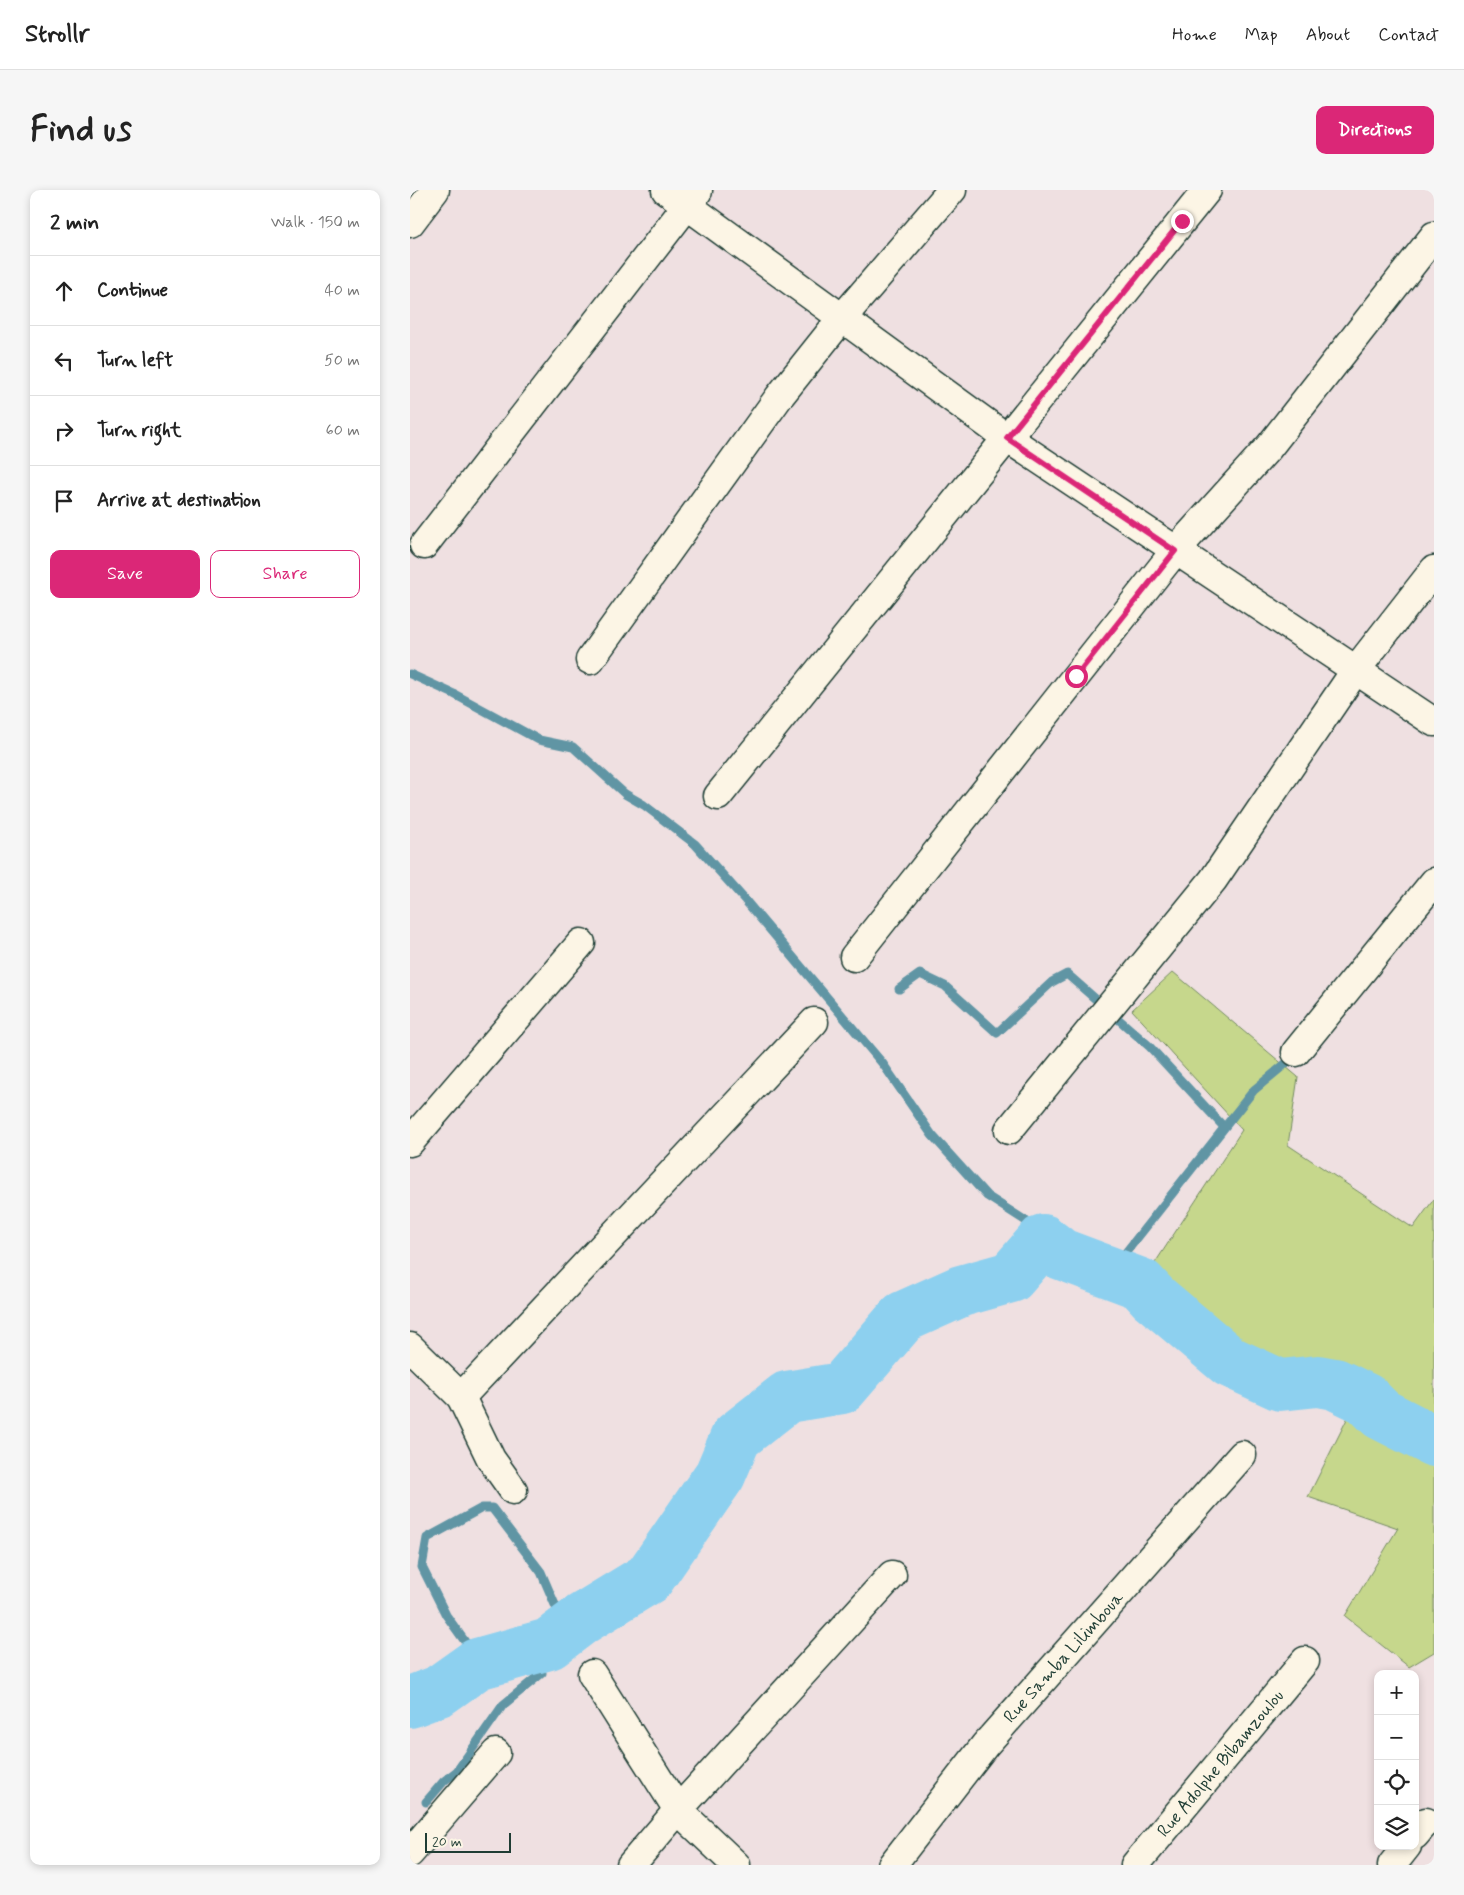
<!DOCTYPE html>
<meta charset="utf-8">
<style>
:root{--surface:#fff;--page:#f6f6f6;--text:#222;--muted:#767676;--line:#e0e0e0;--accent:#db2777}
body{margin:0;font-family:Mynerve,sans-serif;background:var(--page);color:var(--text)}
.controls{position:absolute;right:15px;bottom:15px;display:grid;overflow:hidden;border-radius:10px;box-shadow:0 2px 8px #0003}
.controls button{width:45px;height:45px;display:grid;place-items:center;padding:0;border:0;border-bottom:1px solid var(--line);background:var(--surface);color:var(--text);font:25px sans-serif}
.scale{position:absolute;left:15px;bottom:12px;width:86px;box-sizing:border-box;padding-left:5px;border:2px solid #1f3d34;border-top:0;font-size:14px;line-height:18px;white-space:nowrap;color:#1f3d34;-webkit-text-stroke:4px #fcf5e5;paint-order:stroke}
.stop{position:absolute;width:15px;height:15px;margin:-11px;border:4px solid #db2777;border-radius:50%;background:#fff}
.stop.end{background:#db2777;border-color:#fff;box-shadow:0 1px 5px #0008}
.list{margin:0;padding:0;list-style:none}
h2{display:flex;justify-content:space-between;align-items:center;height:65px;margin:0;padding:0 20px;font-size:21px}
h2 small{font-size:16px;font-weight:400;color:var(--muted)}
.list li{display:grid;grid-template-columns:32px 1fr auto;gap:15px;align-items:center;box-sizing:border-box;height:70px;padding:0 20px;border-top:1px solid var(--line)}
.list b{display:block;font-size:19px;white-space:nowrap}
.list em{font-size:16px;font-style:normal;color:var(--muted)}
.actions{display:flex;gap:10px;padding:15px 20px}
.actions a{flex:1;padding:11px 0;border:1px solid var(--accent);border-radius:10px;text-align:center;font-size:18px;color:var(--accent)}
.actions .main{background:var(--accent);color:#fff}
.icon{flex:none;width:28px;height:28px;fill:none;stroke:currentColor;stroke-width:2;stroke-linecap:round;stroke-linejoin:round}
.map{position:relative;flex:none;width:1024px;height:1675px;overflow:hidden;border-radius:10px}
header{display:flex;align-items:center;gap:30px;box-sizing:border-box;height:70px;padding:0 25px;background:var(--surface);border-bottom:1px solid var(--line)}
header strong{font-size:24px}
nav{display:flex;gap:28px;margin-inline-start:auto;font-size:18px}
.intro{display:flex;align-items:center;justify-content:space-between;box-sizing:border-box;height:120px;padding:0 30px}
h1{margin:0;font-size:35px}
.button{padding:12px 22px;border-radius:10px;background:var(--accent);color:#fff;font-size:18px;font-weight:700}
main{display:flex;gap:30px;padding:0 30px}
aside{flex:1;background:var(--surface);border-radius:10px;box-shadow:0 2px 8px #0003}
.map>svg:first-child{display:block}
.green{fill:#c6d78c;stroke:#728a60}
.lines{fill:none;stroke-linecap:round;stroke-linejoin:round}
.stream{stroke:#6195a4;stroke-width:9}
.river{stroke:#8dd0ef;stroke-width:52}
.minor-casing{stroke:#1f3d34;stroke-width:31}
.minor{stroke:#fcf5e5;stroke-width:28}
.route{stroke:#db2777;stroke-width:6}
.labels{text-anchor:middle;stroke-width:4;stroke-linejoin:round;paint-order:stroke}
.street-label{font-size:18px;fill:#1f3d34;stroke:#fcf5e5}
</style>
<header>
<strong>Strollr</strong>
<nav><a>Home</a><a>Map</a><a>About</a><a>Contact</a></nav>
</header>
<div class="intro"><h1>Find us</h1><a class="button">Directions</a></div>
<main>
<aside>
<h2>2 min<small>Walk · 150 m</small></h2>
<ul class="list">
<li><svg class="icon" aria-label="ahead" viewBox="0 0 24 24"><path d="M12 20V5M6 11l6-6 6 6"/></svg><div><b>Continue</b></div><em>40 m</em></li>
<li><svg class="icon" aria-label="left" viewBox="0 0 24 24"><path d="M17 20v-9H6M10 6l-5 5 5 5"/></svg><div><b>Turn left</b></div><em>50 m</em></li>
<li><svg class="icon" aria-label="right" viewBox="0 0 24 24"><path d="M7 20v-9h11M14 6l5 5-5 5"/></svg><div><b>Turn right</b></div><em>60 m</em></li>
<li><svg class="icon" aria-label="arrive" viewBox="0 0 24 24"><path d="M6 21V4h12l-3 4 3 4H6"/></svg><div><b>Arrive at destination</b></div></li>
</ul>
<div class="actions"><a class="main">Save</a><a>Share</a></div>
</aside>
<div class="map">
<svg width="1024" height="1675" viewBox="0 0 1024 1675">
<rect width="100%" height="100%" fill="#efe0e1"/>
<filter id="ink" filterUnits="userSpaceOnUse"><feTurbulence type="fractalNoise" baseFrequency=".02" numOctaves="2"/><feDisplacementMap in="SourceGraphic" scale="10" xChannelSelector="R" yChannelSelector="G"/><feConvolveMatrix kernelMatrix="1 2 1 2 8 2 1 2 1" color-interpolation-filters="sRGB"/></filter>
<g filter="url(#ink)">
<path class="green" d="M 763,782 L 888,887 L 878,955 L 1003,1038 L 1024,1009 L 1024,1462 L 999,1477 L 935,1426 L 988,1338 L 898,1307 L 941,1221 L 728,1099 L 832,940 L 722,820 Z"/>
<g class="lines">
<g class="stream">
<path d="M 0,484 L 44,504 L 129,550 L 163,557 L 215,604 L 234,615 L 285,654 L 335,710 L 473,874 L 522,945 L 577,1006 L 644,1049"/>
<path d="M 489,799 L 510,784 L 535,796 L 587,843 L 642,792 L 657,784 L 739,856 L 813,936"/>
<path d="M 709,1071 L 844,900 L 886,865"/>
<path d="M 66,1467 L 36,1425 L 12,1377 L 17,1348 L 72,1318 L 82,1318 L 131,1382 L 155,1438"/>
<path d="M 16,1612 L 34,1591 L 47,1581 L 93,1515 L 132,1483 L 130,1478 L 134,1473 L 135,1461"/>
</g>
<path class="river" d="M 0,1512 L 29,1501 L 67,1474 L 139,1454 L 172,1429 L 239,1388 L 310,1285 L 326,1247 L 377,1207 L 432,1198 L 493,1127 L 551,1101 L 601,1087 L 633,1050 L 651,1064 L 731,1094 L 743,1107 L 820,1172 L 870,1195 L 908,1191 L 925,1194 L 956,1209 L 971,1224 L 1024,1251"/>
<defs>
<g id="minor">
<path d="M 256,0 L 597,248 L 1024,532"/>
<path d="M 0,33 L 25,0"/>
<path d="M 14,355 L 288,1"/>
<path d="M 180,470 L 369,207 L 432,128 L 542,0"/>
<path d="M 308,606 L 797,0"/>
<path d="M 444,767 L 765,361 L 859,257 L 1024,46"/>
<path d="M 886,862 L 1024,692"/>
<path d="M 599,940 L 803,690 L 945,481 L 1024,380"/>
<path d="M 0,952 L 171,753"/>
<path d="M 0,1157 L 51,1207 L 81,1269 L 103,1300"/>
<path d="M 51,1207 L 404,832"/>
<path d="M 182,1484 L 268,1620 L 326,1675"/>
<path d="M 1005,1645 L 1016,1632"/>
<path d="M 0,1663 L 86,1563"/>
<path d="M 221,1675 L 268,1620 L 482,1385"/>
<path d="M 482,1675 L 575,1555 L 832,1265"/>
<path d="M 725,1675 L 895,1471"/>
<path d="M 982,1675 L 997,1656"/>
</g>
</defs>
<use href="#minor" class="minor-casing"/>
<use href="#minor" class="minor"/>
</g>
</g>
<g class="lines" filter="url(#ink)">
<path class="route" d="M 666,486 L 765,361 L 597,248 L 772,31"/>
</g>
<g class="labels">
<g class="street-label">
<text transform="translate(653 1467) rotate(-48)" y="6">Rue Samba Lilimboua</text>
<text transform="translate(810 1573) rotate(-50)" y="6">Rue Adolphe Bibamzoulou</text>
</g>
</g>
</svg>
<div class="controls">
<button>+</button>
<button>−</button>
<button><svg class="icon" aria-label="locate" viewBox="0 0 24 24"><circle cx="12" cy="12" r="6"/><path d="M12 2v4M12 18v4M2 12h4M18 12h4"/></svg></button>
<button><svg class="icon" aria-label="layers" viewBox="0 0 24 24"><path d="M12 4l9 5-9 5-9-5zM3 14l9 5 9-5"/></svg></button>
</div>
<div class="scale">20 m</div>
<div class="stop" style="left:666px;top:486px"></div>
<div class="stop end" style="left:772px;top:31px"></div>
</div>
</main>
